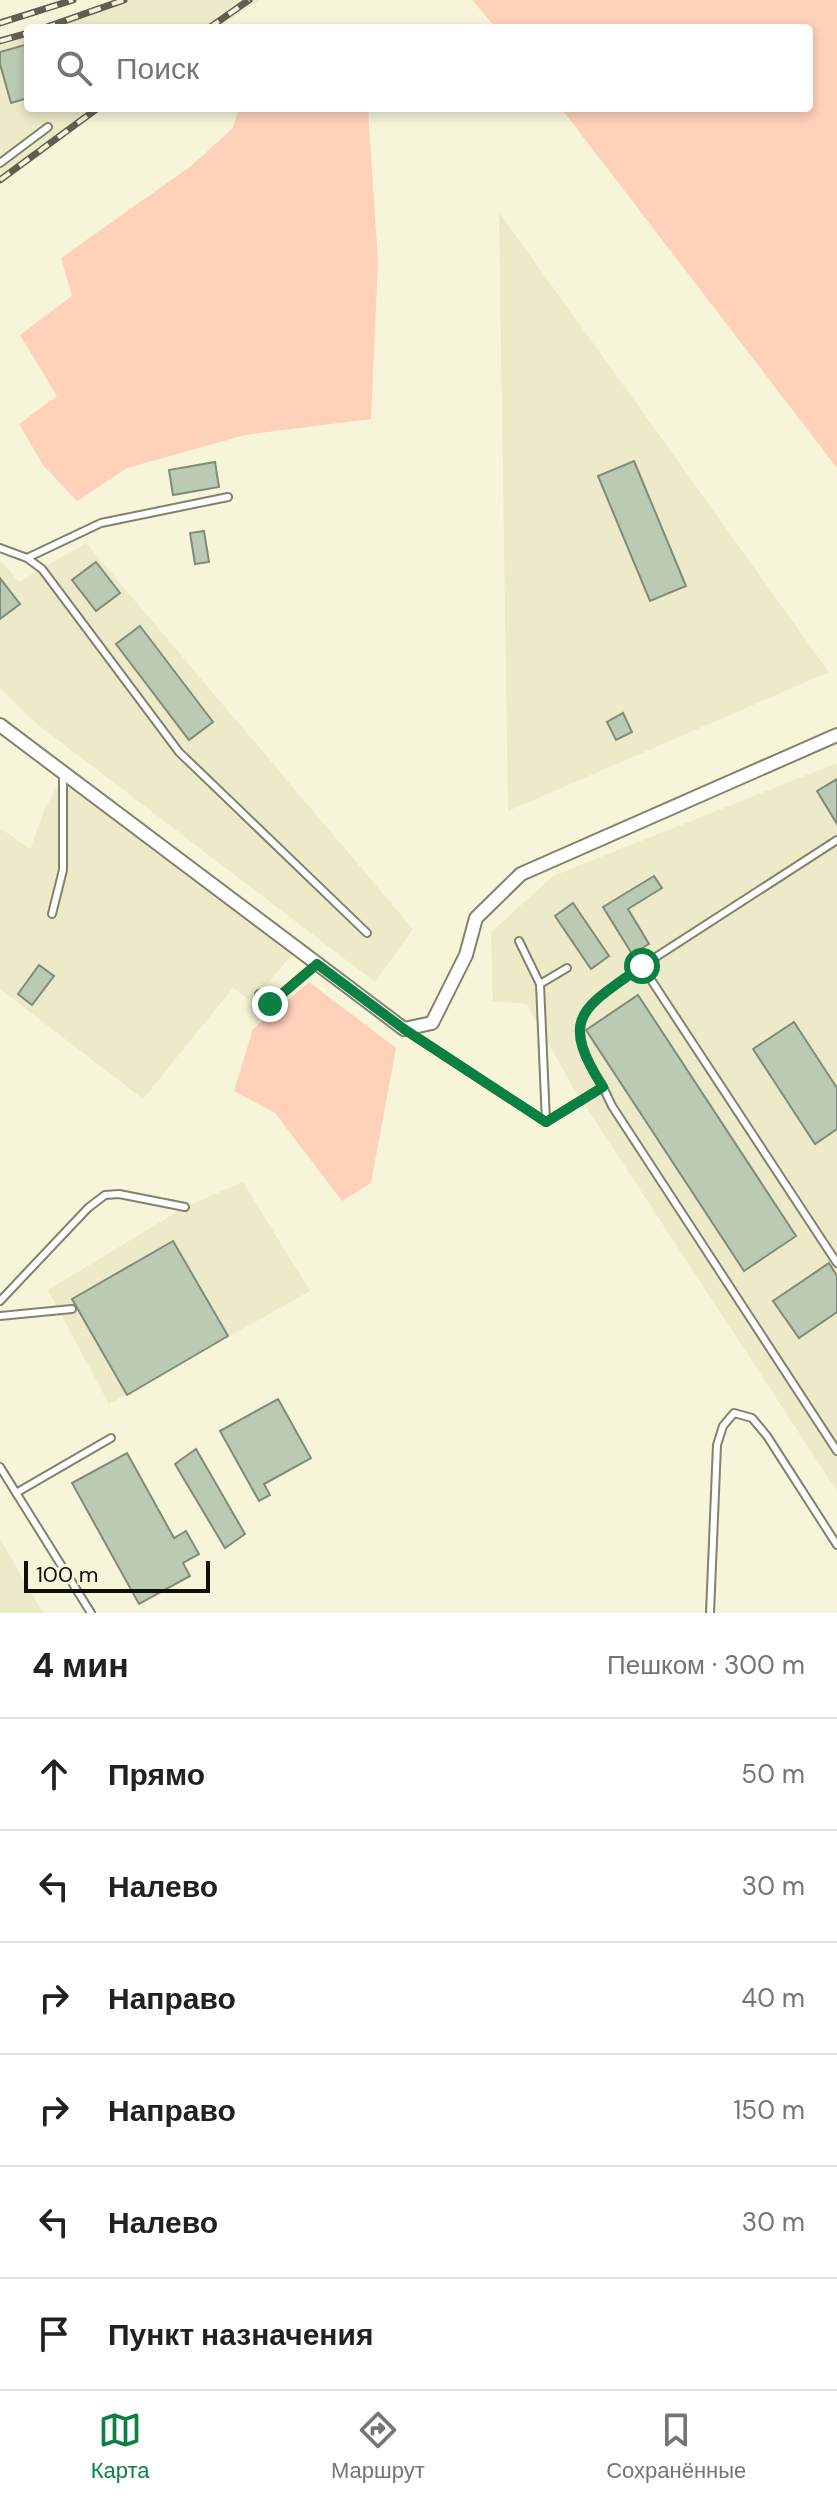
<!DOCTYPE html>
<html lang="ru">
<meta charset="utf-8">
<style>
:root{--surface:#fff;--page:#f6f6f6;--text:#202124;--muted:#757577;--line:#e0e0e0;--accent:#0b8043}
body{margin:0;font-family:"DM Sans",sans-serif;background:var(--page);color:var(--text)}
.scale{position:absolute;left:24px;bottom:20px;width:186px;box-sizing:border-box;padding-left:8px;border:4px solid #101007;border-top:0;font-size:22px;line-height:28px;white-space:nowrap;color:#101007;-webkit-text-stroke:6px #f6f5da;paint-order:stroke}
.stop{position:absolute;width:24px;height:24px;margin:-18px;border:6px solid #0b8043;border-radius:50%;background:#fff}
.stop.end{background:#0b8043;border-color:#fff;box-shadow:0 2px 8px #0008}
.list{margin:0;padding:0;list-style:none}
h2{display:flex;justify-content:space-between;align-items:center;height:104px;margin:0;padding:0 32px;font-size:34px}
h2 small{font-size:26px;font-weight:400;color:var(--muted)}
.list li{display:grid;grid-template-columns:52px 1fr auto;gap:24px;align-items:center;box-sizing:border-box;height:112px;padding:0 32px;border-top:2px solid var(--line)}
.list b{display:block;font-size:30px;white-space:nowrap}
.list em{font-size:26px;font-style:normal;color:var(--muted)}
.icon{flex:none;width:44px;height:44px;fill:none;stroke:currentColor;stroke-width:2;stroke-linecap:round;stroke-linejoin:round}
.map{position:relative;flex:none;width:837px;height:1613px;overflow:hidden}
.search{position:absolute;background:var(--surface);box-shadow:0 4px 12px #0003;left:24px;right:24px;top:24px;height:88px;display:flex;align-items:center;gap:20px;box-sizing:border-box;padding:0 28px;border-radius:8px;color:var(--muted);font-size:30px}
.sheet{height:776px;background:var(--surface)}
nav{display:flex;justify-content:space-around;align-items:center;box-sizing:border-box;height:112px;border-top:2px solid var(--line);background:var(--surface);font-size:22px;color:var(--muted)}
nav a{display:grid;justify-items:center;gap:4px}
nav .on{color:var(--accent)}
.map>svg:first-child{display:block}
.built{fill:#eceac8}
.green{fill:#ffd0ba}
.building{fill:#bbcab3;stroke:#7f8d78;stroke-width:2}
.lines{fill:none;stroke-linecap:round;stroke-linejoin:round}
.service-casing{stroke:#83826a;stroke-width:10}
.minor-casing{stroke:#83826a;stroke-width:16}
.service{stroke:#fff;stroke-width:6}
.minor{stroke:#fff;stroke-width:12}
.rail-casing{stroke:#605f50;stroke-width:7}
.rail{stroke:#f6f5da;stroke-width:4;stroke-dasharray:12;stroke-linecap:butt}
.route{stroke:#0b8043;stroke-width:10}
</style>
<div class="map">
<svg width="837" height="1613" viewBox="0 0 837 1613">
<rect width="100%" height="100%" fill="#f6f5da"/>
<g class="built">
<path d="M 117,0 L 259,0 L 218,28 L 54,28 L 74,21 Z"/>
<path d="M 28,36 L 28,108 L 100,108 L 0,176 L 0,46 Z"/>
<path d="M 499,212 L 829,672 L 508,811 Z"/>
<path d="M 86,543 L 413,929 L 375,982 L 33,721 L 0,688 L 0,560 L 19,582 Z"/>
<path d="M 837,763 L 837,1491 L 571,1084 L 527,1004 L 493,1001 L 491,932 L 553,876 Z"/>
<path d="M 61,780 L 295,951 L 252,1002 L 233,988 L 143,1099 L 0,989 L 0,828 L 30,849 L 45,808 Z"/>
<path d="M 243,1182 L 310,1291 L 109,1404 L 48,1290 L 185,1207 Z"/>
<path d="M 0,1539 L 43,1613 L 0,1613 Z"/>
</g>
<g class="green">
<path d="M 472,0 L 837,0 L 837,468 L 561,108 L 809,108 L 809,28 L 496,28 Z"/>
<path d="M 239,108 L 368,108 L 378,263 L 371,419 L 245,435 L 127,468 L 77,501 L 43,465 L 19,424 L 57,396 L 20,335 L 72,296 L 61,258 L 191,166 L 233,128 Z"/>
<path d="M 309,982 L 396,1048 L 371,1183 L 342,1201 L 275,1113 L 234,1091 L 253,1029 Z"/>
</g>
<g class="building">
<path d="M 28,44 L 28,98 L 11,103 L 0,64 L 0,52 Z"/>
<path d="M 634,461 L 686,586 L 650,601 L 598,476 Z"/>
<path d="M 215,462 L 219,487 L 173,495 L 169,470 Z"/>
<path d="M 204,531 L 209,562 L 195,564 L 190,533 Z"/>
<path d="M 96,562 L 120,593 L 96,611 L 72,580 Z"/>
<path d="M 0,578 L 20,604 L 0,619 Z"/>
<path d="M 140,626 L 213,722 L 189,740 L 116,644 Z"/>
<path d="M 623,713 L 632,732 L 616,740 L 607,722 Z"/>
<path d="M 837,779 L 837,824 L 817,791 Z"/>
<path d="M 654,876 L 662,888 L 628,909 L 649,944 L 632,954 L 603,907 Z"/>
<path d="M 573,903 L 609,956 L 591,969 L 555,916 Z"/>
<path d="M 39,965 L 54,976 L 32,1005 L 18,994 Z"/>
<path d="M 638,995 L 796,1236 L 744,1271 L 586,1030 Z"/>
<path d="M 794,1022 L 837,1088 L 837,1129 L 815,1144 L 753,1049 Z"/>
<path d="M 173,1241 L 228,1336 L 127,1395 L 72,1299 Z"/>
<path d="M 829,1263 L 837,1276 L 837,1312 L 799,1338 L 773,1301 Z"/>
<path d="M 278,1399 L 311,1458 L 264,1484 L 270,1495 L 259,1501 L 220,1431 Z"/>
<path d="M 196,1449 L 245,1534 L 225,1548 L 175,1464 Z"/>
<path d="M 127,1453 L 174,1538 L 186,1531 L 199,1554 L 183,1563 L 190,1576 L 139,1604 L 72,1483 Z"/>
</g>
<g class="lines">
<defs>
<g id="service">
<path d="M 0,163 L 48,127"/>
<path d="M 0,548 L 27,558 L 42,569 L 179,752 L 367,933"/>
<path d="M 27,558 L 101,523 L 228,497"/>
<path d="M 52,914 L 63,870 L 63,773"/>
<path d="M 519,941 L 540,984 L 546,1122"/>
<path d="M 642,966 L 837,840"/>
<path d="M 540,984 L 567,968"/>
<path d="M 259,994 L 270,1004 L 317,964"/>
<path d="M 407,1031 L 546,1122 L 603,1087 C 558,1016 584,1008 642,966 L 837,1263"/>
<path d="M 603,1087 L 612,1106 L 837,1451"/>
<path d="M 0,1301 L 88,1208 L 105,1195 L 119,1194 L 185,1207"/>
<path d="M 0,1316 L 72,1309"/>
<path d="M 0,1467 L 91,1613"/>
<path d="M 16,1493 L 111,1438"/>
<path d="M 710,1613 L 717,1445 L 723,1426 L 734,1413 L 752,1418 L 767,1436 L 837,1545"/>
</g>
<path id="minor" d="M 0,725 L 404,1029 L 432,1023 L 466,955 L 476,918 L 521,874 L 837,735"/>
</defs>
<use href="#service" class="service-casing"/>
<use href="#minor" class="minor-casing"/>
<use href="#service" class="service"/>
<use href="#minor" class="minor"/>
<defs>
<g id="rail">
<path d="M 0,23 L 73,0"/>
<path d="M 44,28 L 124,0"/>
<path d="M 209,28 L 249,0"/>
<path d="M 0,41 L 28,33"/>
<path d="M 0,180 L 98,108"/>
</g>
</defs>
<use href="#rail" class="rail-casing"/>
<use href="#rail" class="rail"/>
</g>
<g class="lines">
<path class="route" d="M 270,1004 L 317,964 L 404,1029 L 546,1122 L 603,1087 C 557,1016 584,1008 642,966"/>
</g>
</svg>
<div class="scale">100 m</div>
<div class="stop" style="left:642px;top:966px"></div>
<div class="stop end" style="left:270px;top:1004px"></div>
<div class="search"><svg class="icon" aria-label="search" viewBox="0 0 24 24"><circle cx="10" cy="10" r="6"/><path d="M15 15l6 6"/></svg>Поиск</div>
</div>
<section class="sheet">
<h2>4 мин<small>Пешком · 300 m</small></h2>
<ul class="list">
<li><svg class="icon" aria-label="ahead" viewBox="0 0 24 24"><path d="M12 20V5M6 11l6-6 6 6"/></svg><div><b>Прямо</b></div><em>50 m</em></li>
<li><svg class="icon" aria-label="left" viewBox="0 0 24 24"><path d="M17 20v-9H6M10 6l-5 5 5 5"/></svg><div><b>Налево</b></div><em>30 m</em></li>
<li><svg class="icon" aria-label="right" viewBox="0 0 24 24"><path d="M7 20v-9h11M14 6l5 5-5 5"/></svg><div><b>Направо</b></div><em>40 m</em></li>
<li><svg class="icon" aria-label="right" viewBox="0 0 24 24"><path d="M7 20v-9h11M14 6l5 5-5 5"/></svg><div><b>Направо</b></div><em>150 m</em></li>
<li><svg class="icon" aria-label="left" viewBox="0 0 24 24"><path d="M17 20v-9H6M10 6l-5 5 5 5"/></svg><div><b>Налево</b></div><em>30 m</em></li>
<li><svg class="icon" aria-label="arrive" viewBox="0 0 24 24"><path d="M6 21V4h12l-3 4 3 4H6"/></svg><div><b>Пункт назначения</b></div></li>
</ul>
</section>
<nav>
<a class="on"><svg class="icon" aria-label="map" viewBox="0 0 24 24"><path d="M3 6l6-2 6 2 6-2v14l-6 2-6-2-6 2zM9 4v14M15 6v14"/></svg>Карта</a>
<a><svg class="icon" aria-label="directions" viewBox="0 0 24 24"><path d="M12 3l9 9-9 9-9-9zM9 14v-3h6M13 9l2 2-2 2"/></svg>Маршрут</a>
<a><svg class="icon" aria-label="saved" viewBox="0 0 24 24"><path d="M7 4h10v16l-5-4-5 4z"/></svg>Сохранённые</a>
</nav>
